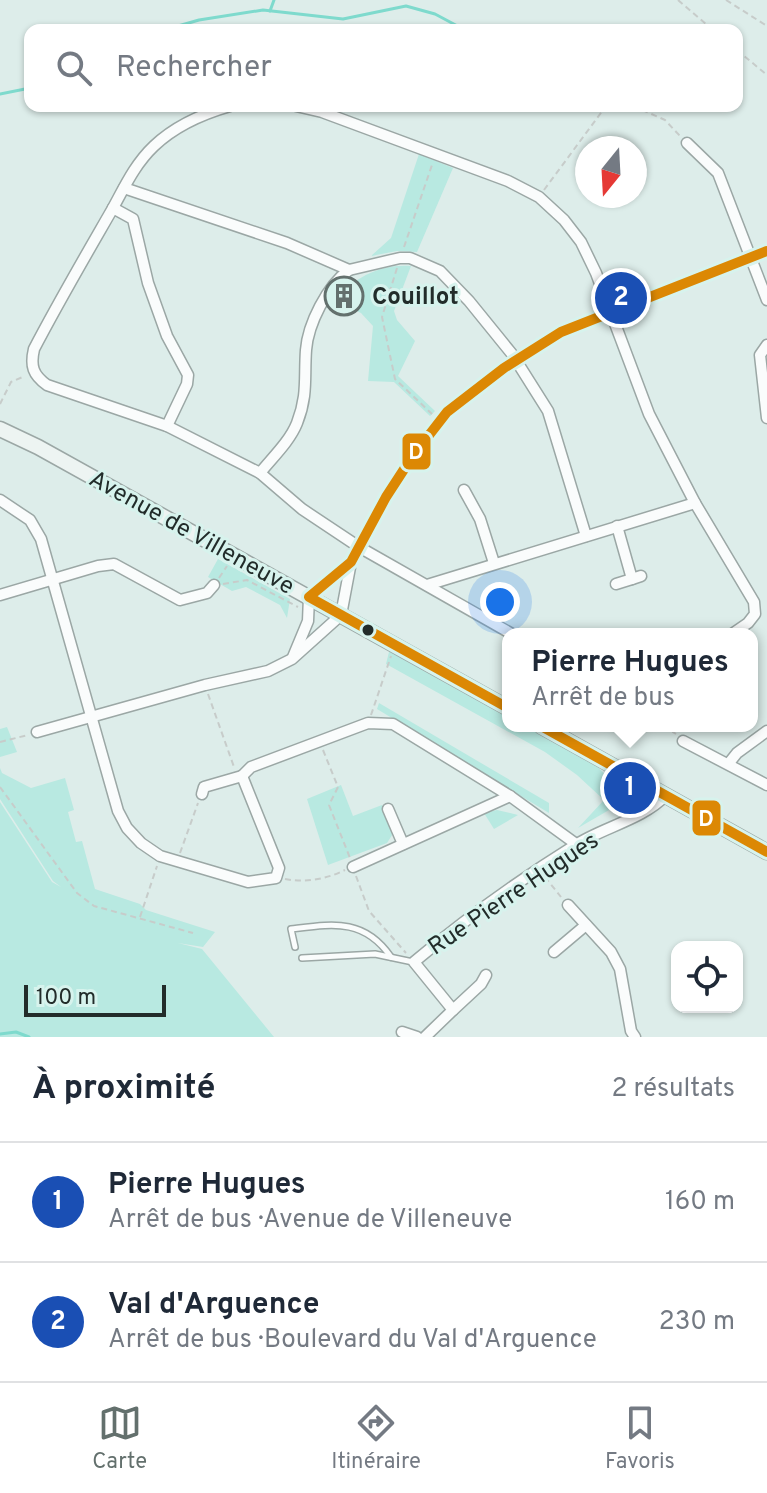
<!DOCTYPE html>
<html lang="fr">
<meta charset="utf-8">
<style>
:root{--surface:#fff;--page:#f2f2f3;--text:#1f2937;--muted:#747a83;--line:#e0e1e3;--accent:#63706d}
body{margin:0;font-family:Overpass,sans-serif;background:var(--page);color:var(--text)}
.controls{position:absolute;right:24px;bottom:24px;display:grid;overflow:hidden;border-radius:16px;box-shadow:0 2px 6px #0004}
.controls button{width:72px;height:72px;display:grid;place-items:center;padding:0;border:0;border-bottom:2px solid var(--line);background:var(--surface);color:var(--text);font:40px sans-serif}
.compass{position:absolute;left:575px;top:136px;width:72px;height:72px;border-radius:50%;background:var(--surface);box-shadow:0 2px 6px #0004;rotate:198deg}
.scale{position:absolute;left:24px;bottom:20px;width:142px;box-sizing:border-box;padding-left:8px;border:4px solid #222c2a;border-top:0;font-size:22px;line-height:28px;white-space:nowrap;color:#222c2a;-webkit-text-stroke:6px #d7f3ed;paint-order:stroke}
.you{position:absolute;left:500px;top:602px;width:28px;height:28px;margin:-20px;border:6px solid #fff;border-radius:50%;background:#1a73e8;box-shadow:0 0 0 12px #1a73e833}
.badge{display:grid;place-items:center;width:52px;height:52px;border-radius:50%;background:var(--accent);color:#fff;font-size:26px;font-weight:700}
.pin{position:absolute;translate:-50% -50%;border:4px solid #fff;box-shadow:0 2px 8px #0006}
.popup{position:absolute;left:502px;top:628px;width:256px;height:104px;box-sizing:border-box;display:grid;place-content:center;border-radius:16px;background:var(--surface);filter:drop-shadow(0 2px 6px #0005);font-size:26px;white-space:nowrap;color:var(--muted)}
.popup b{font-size:30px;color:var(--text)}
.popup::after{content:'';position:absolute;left:50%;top:100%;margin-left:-16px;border:16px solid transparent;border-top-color:var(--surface)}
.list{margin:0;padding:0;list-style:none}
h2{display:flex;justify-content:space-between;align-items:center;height:104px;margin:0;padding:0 32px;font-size:34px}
h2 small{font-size:26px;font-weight:400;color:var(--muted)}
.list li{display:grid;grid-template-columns:52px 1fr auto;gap:24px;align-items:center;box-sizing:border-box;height:120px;padding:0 32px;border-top:2px solid var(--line)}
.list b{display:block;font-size:30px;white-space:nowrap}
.list p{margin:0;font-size:26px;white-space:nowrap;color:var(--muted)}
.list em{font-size:26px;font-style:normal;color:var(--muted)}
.icon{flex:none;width:44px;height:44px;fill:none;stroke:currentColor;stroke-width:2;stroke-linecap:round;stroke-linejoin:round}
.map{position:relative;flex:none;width:767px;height:1037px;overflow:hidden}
.search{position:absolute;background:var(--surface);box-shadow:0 2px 6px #0004;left:24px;right:24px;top:24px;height:88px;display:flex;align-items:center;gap:20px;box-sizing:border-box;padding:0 28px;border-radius:16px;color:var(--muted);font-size:30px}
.sheet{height:344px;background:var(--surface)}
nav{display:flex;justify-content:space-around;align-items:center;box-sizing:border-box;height:112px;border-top:2px solid var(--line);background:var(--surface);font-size:22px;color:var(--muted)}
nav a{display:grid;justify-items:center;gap:4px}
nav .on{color:var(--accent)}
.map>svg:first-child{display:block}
.green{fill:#b8e9e1}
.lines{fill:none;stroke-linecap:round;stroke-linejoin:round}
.stream{stroke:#7edacd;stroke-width:3}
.lane-casing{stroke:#9ba7a5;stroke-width:8}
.street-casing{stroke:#9ba7a5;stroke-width:13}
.secondary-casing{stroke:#9ba7a5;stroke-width:17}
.path{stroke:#c7ccca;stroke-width:2;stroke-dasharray:6 4;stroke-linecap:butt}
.lane{stroke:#fafcfc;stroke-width:5}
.street{stroke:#fafcfc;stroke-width:10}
.secondary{stroke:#edf4f2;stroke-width:14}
.bus-1-casing{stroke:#d7f3ed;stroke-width:16}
.bus-1{stroke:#dc8804;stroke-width:10}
.bus-dot{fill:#222c2a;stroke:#d7f3ed;stroke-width:3}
.labels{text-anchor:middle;stroke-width:6;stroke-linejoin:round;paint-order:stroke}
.poi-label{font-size:24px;font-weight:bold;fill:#222c2a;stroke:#d7f3ed;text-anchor:start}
.street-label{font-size:24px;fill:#222c2a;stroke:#d7f3ed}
.line-badge{stroke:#d7f3ed;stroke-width:3}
.badge-label{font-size:22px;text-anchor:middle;font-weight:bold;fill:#fff}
</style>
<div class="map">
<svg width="767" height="1037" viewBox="0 0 767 1037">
<rect width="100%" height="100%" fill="#ddedea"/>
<g class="green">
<path d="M 419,154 L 453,168 L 417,252 L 397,251 L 371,256 L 391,238 Z"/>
<path d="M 411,266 L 394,311 L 397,320 L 415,341 L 398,376 L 435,411 L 430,416 L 394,382 L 368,381 L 373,326 L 361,313 L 333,300 C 356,278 378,264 411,266 Z"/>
<path d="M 218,559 L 290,599 L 287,618 L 280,605 L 246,587 L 232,591 L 208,577 Z"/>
<path d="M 390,648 L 508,715 L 508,726 L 527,726 L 596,765 L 628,799 L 578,828 L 604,800 L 577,775 L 545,752 L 386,664 Z"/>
<path d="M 379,703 L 549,803 L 549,813 L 377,709 Z"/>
<path d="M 7,727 L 17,752 L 0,757 L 0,729 Z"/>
<path d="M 0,768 L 2,773 L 31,788 L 65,778 L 74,810 L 68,812 L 76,842 L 82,841 L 95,889 L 140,904 L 146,910 L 215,932 L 203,947 L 178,943 L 202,949 L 274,1037 L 0,1037 L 0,802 L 52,882 L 61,887 L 53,881 L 0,799 Z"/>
<path d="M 341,785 L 353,816 L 382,805 L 394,832 L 387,843 L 328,865 L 307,799 Z"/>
<path d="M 497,810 L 518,815 L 494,829 L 484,813 Z"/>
</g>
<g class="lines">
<g class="stream">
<path d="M 270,11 L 274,0"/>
<path d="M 164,30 L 199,20 L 263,10 L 343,19 L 406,6 L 435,14 L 465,30"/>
<path d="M 0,94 L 30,88"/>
<path d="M 0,1034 L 16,1032 L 29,1037"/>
</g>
<defs>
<g id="lane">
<path d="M 295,947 L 291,929 C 333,924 364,918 391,957"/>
<path d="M 302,958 L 375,954 L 413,962"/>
</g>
<g id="street">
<path d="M 230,106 C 202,114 175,126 154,146 C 135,164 125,186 113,208 C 86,255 59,301 34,349 C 30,366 33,375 47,385 L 167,426 L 260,473 L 302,509 L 359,547 L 512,634"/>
<path d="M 296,106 L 322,112 L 508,181 L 539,197 L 564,220 L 581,242 L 596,273 L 649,414 L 695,503 L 754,602 L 755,614 L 748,623 L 732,634"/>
<path d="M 687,143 L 718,173 L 767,300"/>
<path d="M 124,188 L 287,243 L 349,270 L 400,258 L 410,258 L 440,271 L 469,301 L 512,354 L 548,411 L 586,536"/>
<path d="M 113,208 L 133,219 L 148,283 L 167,336 L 188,375 L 187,384 L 167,426"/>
<path d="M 767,345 L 760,355 L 767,418"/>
<path d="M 260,473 C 272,458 290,441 297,423 C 308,395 304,378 306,350 C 308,324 327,286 349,270"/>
<path d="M 464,490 L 480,519 L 494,563"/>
<path d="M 0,500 L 30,520 L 41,539 L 118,811 L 127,828 L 141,843 L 160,856 L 248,882 L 276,878 L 279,868 L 242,776 L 251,767 L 368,723 L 393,724 L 510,796 L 576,844"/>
<path d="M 617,526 L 632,579 L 641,576"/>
<path d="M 616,584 L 632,579"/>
<path d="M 427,585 L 695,503"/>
<path d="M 0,595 L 98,566 L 114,564 L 180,600 L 207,593 L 214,585"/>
<path d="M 293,657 L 308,621 L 309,597 L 350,563"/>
<path d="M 37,732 L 205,685 L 268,671 L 292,659 L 341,615 L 351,562 L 386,497 L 412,457 L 447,412 L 504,368 L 561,332 L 767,251"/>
<path d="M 683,741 L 767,785"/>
<path d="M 729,763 L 737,753 L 767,731"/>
<path d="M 202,794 L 204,787 L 242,776"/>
<path d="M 388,809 L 403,844"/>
<path d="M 353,867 L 510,796"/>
<path d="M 568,905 L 611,952 L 620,969 L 631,1031 L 635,1037"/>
<path d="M 554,952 L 586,925"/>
<path d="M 486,975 L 481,984 L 453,1010 L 414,962 C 464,920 518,881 574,846 C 603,827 642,820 666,795"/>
<path d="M 402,1032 L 417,1037"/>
<path d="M 425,1037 L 453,1010"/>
</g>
<g id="secondary">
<path d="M 0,429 L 38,447 L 508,708"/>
<path d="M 541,726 L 767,852"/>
</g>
</defs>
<use href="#lane" class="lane-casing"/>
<use href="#street" class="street-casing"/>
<use href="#secondary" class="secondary-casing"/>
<g class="path">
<path d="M 678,0 L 713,30"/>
<path d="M 726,0 L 767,26"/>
<path d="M 737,50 L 767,75"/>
<path d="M 633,106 L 665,120 L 681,137"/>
<path d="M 544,190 L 606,106"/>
<path d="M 404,247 L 433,162"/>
<path d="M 397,268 L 382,317 L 395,379 L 432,414"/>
<path d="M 0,404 L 11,382 L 25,376"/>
<path d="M 219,578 L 227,566"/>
<path d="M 223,584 L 247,580 L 298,607"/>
<path d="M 208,694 L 234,767"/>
<path d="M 371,715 L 391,656"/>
<path d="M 664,726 L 676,734"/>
<path d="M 0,742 L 28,735"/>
<path d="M 323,750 L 338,787 L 329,805 L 350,858"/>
<path d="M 0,787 L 77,893 L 94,906 L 193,933"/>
<path d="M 180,853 L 198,803"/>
<path d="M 356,876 L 369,911 L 406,953"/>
<path d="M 545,877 L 561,897"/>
<path d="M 285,879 C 305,883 327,879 345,870"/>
<path d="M 140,917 L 157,866"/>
</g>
<use href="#lane" class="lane"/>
<use href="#street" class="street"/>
<use href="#secondary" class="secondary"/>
<defs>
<g id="bus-1">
<path d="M 508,708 L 309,597 L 351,562 L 386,497 L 412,457 L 447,412 L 504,368 L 561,332 L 767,251"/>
<path d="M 541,726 L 767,852"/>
</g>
</defs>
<use href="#bus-1" class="bus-1-casing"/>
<use href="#bus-1" class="bus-1"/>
</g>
<defs>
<symbol id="building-ring" viewBox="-11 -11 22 22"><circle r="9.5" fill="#d7f3ed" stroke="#63706d" stroke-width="1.5"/><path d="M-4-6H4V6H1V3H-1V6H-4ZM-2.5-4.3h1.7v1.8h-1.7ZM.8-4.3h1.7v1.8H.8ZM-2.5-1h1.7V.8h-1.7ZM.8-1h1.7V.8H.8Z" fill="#63706d"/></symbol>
</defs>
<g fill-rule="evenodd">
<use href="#building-ring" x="322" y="274" width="44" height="44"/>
</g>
<circle class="bus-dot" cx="368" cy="630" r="7"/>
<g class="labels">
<g class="poi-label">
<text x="372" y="304">Couillot</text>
</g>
<g class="street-label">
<text transform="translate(192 532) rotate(29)" y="8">Avenue de Villeneuve</text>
<text transform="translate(513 893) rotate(-34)" y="8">Rue Pierre Hugues</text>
</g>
</g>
<g class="line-badge">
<rect x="401" y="432" width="31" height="39" rx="8" fill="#dc8804"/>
<rect x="691" y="799" width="31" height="38" rx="8" fill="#dc8804"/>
</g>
<g class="badge-label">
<text x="416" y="459">D</text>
<text x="706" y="826">D</text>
</g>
</svg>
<div class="controls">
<button><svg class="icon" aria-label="locate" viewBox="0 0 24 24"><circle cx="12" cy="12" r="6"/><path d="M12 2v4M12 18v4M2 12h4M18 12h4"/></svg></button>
</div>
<svg class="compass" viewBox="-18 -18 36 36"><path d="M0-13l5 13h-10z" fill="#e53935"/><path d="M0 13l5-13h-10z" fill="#747a83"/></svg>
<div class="scale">100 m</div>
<div class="you"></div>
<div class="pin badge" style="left:630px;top:788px;background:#1a4fb4">1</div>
<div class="popup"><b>Pierre Hugues</b>Arrêt de bus</div>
<div class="pin badge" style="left:621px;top:298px;background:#1a4fb4">2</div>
<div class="search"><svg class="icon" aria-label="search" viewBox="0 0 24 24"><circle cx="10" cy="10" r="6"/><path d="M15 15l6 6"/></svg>Rechercher</div>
</div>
<section class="sheet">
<h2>À proximité<small>2 résultats</small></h2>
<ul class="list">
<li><span class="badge" style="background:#1a4fb4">1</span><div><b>Pierre Hugues</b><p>Arrêt de bus · Avenue de Villeneuve</p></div><em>160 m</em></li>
<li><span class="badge" style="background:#1a4fb4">2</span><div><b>Val d'Arguence</b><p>Arrêt de bus · Boulevard du Val d'Arguence</p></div><em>230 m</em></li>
</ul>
</section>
<nav>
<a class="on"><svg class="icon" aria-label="map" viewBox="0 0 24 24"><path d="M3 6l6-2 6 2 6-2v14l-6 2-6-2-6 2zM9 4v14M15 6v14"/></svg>Carte</a>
<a><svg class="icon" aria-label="directions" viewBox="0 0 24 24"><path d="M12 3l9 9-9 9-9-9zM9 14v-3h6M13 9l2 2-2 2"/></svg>Itinéraire</a>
<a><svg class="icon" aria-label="saved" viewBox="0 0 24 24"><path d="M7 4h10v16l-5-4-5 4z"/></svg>Favoris</a>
</nav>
